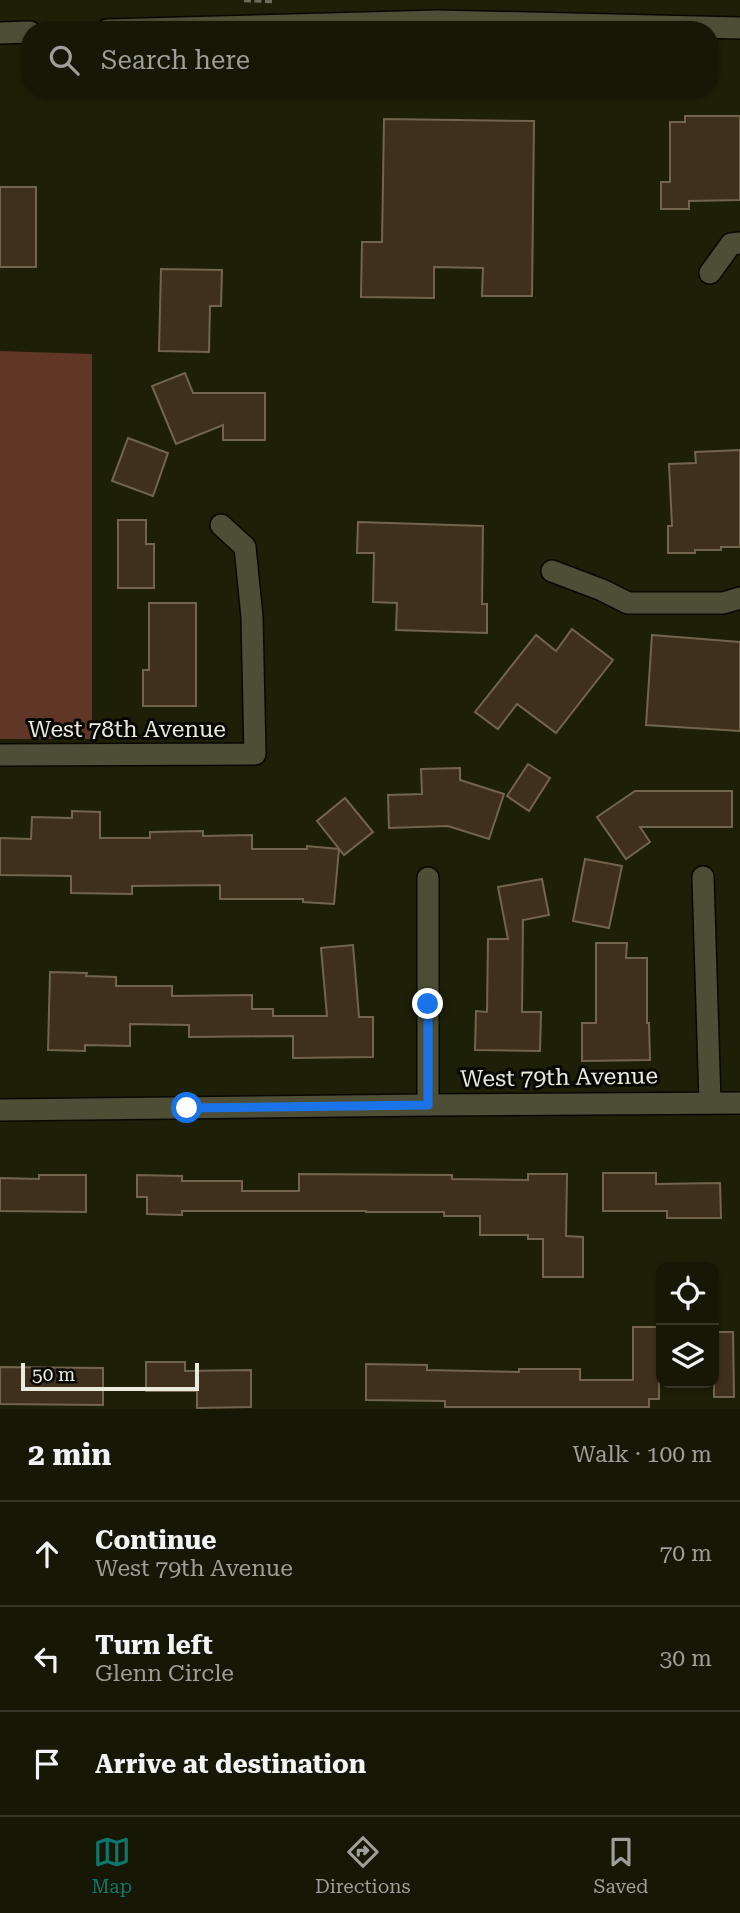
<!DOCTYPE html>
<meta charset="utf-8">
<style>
:root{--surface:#161705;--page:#232413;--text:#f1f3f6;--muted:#9e9f9a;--line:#353627;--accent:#0f766e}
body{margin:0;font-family:"Roboto Serif",serif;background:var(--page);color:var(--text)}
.controls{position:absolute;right:21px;bottom:21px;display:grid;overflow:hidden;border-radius:14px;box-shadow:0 2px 5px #0004}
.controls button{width:63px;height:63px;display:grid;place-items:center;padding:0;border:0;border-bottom:2px solid var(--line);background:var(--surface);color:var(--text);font:35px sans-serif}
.scale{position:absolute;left:21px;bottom:18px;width:178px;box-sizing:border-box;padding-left:7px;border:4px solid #eaebdc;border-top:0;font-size:19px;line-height:24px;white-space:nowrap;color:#eaebdc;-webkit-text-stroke:5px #080802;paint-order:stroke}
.stop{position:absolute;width:21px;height:21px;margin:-16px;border:5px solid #1a73e8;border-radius:50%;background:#fff}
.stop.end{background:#1a73e8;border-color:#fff;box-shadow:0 2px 7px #0008}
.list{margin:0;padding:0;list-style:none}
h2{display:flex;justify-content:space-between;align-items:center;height:91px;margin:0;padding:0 28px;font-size:30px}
h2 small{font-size:23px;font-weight:400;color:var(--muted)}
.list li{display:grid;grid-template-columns:46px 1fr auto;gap:21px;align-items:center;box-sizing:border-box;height:105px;padding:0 28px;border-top:2px solid var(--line)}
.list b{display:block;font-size:26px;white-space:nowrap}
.list p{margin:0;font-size:23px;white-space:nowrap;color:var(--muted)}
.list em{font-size:23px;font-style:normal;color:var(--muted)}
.icon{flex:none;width:38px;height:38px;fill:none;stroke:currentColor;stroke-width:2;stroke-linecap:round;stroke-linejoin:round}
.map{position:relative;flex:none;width:740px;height:1409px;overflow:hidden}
.search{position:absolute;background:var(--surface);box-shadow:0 2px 5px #0004;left:21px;right:21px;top:21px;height:77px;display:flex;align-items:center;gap:18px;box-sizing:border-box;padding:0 24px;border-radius:28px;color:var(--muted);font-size:26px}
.sheet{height:406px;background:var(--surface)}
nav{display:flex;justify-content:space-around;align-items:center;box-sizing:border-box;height:98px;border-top:2px solid var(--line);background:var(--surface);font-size:19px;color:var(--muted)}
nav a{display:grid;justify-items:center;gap:4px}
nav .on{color:var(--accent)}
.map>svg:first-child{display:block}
.green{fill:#603626}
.building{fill:#3e301b;stroke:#73644d;stroke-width:2}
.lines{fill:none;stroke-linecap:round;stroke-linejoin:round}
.minor-casing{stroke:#080800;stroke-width:24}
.path{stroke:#6c6d58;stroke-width:4.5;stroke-dasharray:7 3.5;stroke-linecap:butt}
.minor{stroke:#4d4e35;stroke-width:21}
.route{stroke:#1a73e8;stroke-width:9}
.labels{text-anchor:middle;stroke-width:6;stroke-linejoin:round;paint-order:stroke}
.street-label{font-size:23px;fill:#eaebdc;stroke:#080802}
</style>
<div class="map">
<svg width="740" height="1409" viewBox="0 0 740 1409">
<rect width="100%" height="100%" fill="#1e1f07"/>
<path class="green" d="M 0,351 L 92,354 L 92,739 L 0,739 Z"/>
<g class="building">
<path d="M 685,116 L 740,116 L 740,200 L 689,201 L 689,209 L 661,209 L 661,182 L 670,182 L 670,122 L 685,122 Z"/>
<path d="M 384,119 L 534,121 L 532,296 L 482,296 L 483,268 L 434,267 L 434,298 L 361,297 L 362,242 L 382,242 Z"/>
<rect x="0" y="187" width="36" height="80"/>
<path d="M 161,269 L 222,270 L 221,306 L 210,306 L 209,352 L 159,351 Z"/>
<path d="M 185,373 L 193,393 L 265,393 L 265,440 L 223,440 L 223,425 L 176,444 L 152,386 Z"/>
<path d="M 128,438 L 168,453 L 153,496 L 112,481 Z"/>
<path d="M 740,450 L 740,547 L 721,547 L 721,550 L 695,550 L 695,553 L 668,553 L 668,526 L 672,526 L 669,464 L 696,463 L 695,452 Z"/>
<path d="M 118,520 L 146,520 L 146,544 L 154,544 L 154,588 L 118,588 Z"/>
<path d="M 358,522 L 483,526 L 482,604 L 487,604 L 487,633 L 396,630 L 397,603 L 373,602 L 374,553 L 357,553 Z"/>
<path d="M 149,603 L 196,603 L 196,706 L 143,706 L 143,670 L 149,670 Z"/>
<path d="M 572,629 L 613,660 L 556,733 L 517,704 L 498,729 L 475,712 L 536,635 L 556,651 Z"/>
<path d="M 652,635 L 740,642 L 740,731 L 646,725 Z"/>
<path d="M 528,764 L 550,778 L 529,811 L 507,796 Z"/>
<path d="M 460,768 L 460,780 L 504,794 L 489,839 L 448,826 L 389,828 L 388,795 L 422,794 L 421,769 Z"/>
<path d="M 635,791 L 732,791 L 732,827 L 640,827 L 650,842 L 626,859 L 597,817 Z"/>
<path d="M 345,798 L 373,832 L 344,855 L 317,821 Z"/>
<path d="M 72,811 L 100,812 L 100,838 L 150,838 L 150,832 L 203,831 L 203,836 L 252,835 L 252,849 L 307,849 L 307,846 L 339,849 L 334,904 L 303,902 L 303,899 L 220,899 L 220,885 L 132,886 L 132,894 L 71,893 L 71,876 L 0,875 L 0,838 L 31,839 L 32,817 L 72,818 Z"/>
<path d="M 585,859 L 622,866 L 609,928 L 573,921 Z"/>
<path d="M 542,879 L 549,915 L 523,920 L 522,1012 L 541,1012 L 540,1051 L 475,1050 L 476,1011 L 487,1012 L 488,939 L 508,939 L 498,887 Z"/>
<path d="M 596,943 L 627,943 L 626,958 L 647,958 L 647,1023 L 649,1023 L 650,1060 L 582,1061 L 582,1023 L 596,1023 Z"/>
<path d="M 353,945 L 359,1017 L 373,1017 L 373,1057 L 293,1058 L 293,1036 L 189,1037 L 189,1025 L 130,1024 L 130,1046 L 85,1045 L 85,1051 L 48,1050 L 50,972 L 87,973 L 86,976 L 116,977 L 116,986 L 172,986 L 172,996 L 252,995 L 252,1009 L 273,1009 L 273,1016 L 327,1016 L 321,948 Z"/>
<path d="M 603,1173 L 656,1173 L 656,1184 L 720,1183 L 721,1218 L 667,1218 L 667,1211 L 603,1211 Z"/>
<path d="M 299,1174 L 452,1175 L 452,1179 L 528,1180 L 528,1174 L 567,1174 L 566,1236 L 583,1237 L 583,1277 L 543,1277 L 543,1239 L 528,1239 L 528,1235 L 480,1235 L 480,1216 L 444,1216 L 444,1212 L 366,1212 L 366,1211 L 182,1211 L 182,1215 L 147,1214 L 147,1197 L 137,1197 L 137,1175 L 182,1176 L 182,1181 L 242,1181 L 242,1191 L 299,1191 Z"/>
<path d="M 39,1175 L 86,1175 L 86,1212 L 0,1211 L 0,1178 L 39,1179 Z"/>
<path d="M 633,1327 L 659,1327 L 659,1399 L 649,1399 L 649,1407 L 445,1407 L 445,1401 L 366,1400 L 366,1364 L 427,1365 L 427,1370 L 519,1372 L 519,1369 L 580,1369 L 580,1380 L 633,1380 Z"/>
<path d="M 714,1332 L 733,1332 L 734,1397 L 714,1397 Z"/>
<path d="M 146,1362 L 185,1362 L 185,1371 L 251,1370 L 251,1407 L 197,1408 L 197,1391 L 146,1391 Z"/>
<path d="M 0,1367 L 103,1368 L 103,1405 L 0,1404 Z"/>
</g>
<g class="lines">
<defs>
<g id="minor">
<path d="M 107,30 L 438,21 L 740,28"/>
<path d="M 0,33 L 30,32"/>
<path d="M 710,273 L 731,244 L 740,243"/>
<path d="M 552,571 L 602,590 L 628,603 L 723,603 L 740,598"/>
<path d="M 0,755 L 255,754 L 252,617 L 245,547 L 221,525"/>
<path d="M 703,877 L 710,1102"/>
<path d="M 428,1105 L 428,878"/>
<path d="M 0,1110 L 428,1105 L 740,1103"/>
</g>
</defs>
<use href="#minor" class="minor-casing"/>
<path class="path" d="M 244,0 L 275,1"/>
<use href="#minor" class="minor"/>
</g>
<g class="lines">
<path class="route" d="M 187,1108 L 428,1105 L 428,1004"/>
</g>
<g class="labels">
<g class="street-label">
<text x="127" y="737">West 78th Avenue</text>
<text transform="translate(559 1077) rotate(-1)" y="8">West 79th Avenue</text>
</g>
</g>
</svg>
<div class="controls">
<button><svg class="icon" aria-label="locate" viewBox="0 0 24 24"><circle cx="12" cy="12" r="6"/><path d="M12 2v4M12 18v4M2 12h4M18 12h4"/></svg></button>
<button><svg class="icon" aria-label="layers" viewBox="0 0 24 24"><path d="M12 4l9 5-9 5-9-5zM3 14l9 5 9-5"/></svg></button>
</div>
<div class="scale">50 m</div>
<div class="stop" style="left:187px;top:1108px"></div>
<div class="stop end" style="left:428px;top:1004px"></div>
<div class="search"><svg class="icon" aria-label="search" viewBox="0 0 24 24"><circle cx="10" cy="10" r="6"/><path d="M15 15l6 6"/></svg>Search here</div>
</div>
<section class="sheet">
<h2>2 min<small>Walk · 100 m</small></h2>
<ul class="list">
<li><svg class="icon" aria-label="ahead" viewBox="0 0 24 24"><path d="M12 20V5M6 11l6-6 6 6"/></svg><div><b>Continue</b><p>West 79th Avenue</p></div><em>70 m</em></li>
<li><svg class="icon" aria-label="left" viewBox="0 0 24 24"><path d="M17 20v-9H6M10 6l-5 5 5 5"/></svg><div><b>Turn left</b><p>Glenn Circle</p></div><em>30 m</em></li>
<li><svg class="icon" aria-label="arrive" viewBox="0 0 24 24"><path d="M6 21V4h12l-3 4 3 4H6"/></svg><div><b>Arrive at destination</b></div></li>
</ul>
</section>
<nav>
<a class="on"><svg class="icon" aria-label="map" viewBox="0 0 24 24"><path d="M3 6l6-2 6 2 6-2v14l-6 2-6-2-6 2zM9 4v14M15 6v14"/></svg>Map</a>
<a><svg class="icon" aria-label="directions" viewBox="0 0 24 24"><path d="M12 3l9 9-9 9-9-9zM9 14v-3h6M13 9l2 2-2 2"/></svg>Directions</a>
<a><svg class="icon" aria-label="saved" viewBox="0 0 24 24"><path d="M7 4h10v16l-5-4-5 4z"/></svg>Saved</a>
</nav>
